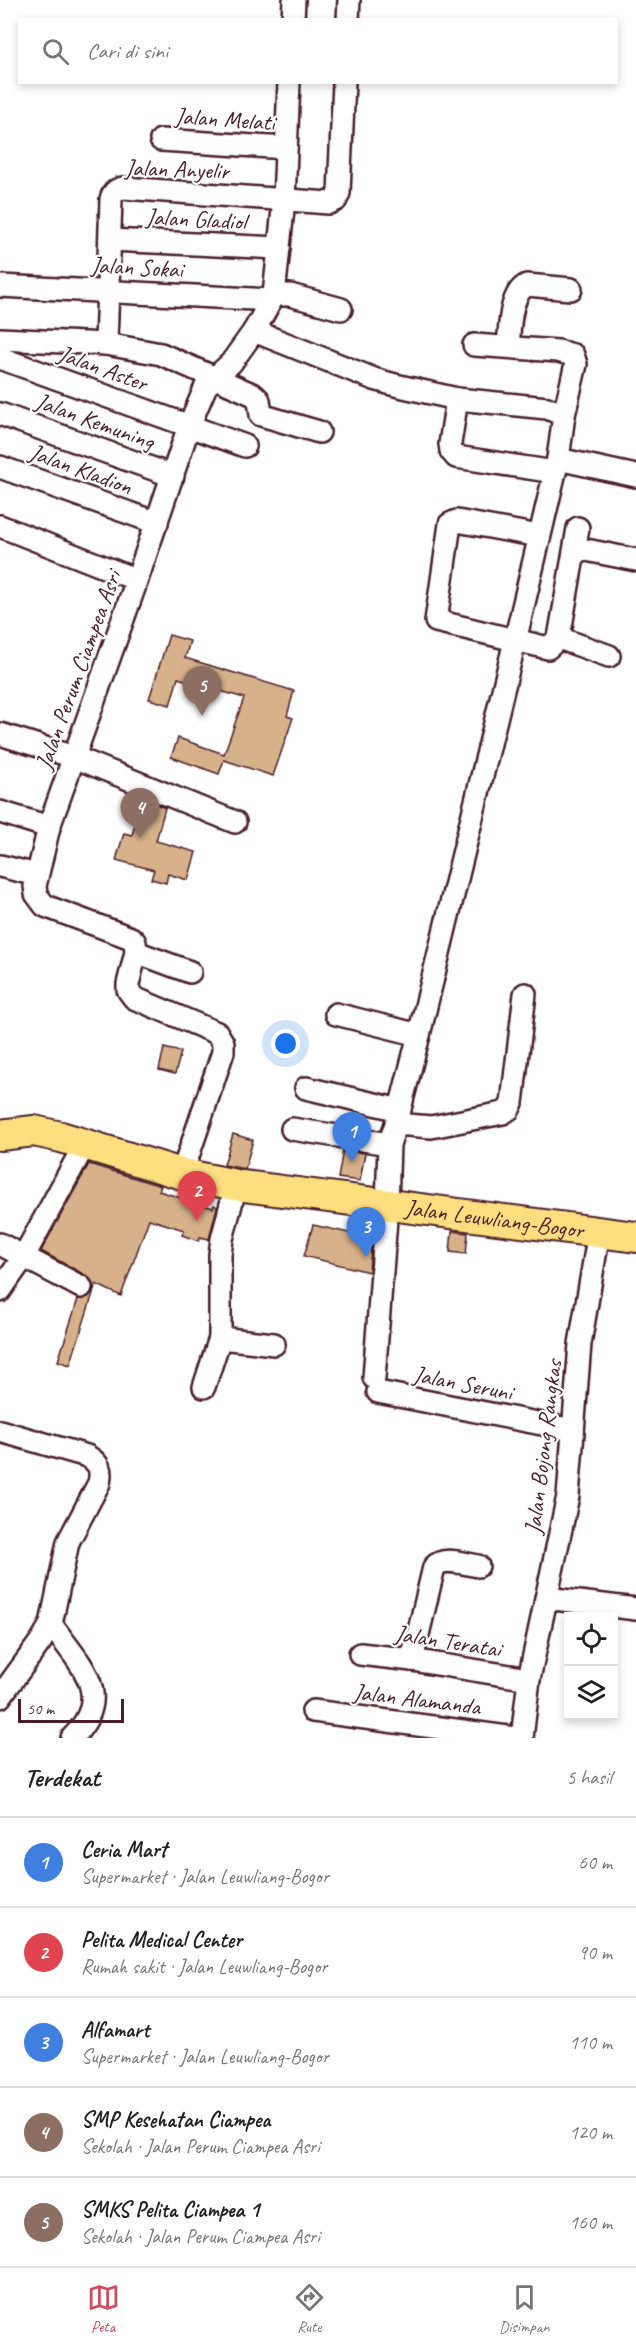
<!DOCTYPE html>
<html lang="id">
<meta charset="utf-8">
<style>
:root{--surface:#fff;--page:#f2f2f2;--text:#222;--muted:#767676;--line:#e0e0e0;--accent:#d1495b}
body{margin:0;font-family:Caveat,sans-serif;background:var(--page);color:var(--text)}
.controls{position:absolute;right:18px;bottom:18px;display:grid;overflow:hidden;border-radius:0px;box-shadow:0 3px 9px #0003}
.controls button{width:54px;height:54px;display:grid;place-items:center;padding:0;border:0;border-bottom:2px solid var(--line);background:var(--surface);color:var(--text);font:30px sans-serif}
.scale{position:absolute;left:18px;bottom:15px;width:106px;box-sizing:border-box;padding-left:6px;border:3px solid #4a1f2b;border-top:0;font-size:16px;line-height:21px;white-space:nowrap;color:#4a1f2b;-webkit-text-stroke:4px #fff;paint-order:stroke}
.you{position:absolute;left:286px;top:1044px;width:21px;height:21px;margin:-15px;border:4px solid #fff;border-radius:50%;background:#1a73e8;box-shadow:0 0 0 9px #1a73e833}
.badge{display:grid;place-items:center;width:39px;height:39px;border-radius:50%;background:var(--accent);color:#fff;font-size:20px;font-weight:700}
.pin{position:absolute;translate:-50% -50px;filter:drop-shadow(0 2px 3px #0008)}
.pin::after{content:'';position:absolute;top:32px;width:21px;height:18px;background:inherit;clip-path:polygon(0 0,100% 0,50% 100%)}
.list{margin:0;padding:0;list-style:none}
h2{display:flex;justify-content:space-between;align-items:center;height:78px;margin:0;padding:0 24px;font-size:26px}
h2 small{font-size:20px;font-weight:400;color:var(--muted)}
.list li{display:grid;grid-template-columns:39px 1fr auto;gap:18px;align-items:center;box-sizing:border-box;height:90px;padding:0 24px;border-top:2px solid var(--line)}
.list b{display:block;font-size:22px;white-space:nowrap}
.list p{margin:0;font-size:20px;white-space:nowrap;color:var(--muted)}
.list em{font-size:20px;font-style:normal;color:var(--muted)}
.icon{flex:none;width:33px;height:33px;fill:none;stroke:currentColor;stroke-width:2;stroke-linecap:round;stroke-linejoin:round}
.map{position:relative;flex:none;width:636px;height:1738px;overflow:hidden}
.search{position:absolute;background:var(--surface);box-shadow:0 3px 9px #0003;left:18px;right:18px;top:18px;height:66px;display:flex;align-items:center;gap:15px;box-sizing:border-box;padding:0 21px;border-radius:0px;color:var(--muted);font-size:22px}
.sheet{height:528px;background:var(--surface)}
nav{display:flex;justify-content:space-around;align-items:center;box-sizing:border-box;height:84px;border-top:2px solid var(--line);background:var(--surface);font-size:16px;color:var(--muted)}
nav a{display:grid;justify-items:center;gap:3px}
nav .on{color:var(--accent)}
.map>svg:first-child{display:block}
.building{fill:#d7b189;stroke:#4a1f2b;stroke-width:1.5}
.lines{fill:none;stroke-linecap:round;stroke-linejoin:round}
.minor-casing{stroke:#4a1f2b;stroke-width:26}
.highway-casing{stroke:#4a1f2b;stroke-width:34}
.minor{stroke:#fff;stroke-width:21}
.highway{stroke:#fedf80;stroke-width:30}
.labels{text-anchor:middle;stroke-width:4.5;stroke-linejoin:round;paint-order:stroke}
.street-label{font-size:24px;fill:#4a1f2b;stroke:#fff}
</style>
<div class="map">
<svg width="636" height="1738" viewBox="0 0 636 1738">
<rect width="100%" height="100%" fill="#fff"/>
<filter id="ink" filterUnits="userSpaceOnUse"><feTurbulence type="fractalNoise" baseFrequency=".0167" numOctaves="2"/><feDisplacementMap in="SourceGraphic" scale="12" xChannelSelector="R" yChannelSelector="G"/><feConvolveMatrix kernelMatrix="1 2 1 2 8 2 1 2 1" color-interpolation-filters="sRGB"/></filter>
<g filter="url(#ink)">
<g class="building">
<path d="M 169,635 L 190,641 L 185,658 L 294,691 L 287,716 L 293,718 L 273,776 L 224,760 L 219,774 L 171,757 L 178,738 L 224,754 L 244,698 L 217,690 L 215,696 L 198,691 L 200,685 L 178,678 L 170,705 L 149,699 Z"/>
<path d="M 142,798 L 165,808 L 156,841 L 196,852 L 188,880 L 168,874 L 166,883 L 151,879 L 154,870 L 116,860 L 124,833 L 132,835 Z"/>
<path d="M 164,1048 L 181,1052 L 175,1074 L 159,1070 Z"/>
<path d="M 233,1134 L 253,1140 L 245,1169 L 224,1165 Z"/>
<path d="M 343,1150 L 365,1153 L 360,1181 L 338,1178 Z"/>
<path d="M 89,1164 L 161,1186 L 159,1191 L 213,1208 L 214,1205 L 217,1207 L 209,1239 L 200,1237 L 199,1241 L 182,1235 L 184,1230 L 149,1219 L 121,1296 L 96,1284 L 70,1365 L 58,1361 L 78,1299 L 88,1297 L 92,1292 L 94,1286 L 87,1276 L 41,1251 Z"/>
<path d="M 313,1225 L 372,1238 L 369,1272 L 304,1256 Z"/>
<path d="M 452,1231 L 468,1233 L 466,1254 L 450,1252 Z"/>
</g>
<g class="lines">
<defs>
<g id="minor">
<path d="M 293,20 L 294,0"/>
<path d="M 348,20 L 349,0"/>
<path d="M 161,140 L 286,148"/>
<path d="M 110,240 L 279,248"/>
<path d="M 0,286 L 271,300"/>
<path d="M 274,295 L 290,295 L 341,309"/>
<path d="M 254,331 L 374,379 L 395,385 L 457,399 L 547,408 L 564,415 L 558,459 L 515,641 L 419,1035 L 396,1124 L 389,1144 L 387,1206 L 374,1378"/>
<path d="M 0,339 L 106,344 L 161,354 L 254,395 L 259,400 L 261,415 L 319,432"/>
<path d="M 106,344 L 111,199 C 113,192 116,189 124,188 L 329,203 L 336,200 L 339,193 L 344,82"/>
<path d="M 474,345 L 558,351 L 573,355 L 576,364 L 564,415"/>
<path d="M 508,346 C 510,329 509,294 527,285 L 571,289"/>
<path d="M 0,358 L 245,446"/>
<path d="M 457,399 L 450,444 L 451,451 L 456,457 L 555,472"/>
<path d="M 0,414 L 173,476"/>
<path d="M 558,459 L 636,476"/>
<path d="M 0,467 L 157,523"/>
<path d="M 0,526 L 137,580"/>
<path d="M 539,536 L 457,521 L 450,524 L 436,621 L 548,648 L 559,638 L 609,656"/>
<path d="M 576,548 L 636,560"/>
<path d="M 559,638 L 578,528"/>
<path d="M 0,734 L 74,757 L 235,822"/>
<path d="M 0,812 L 49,827"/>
<path d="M 0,866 L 37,875"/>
<path d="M 136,952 L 190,972"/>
<path d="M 336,1014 L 419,1035"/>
<path d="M 306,1088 L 400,1110"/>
<path d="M 396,1124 L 431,1127 L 503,1113 L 509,1109 L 512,1103 L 525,994"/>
<path d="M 292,1129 L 389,1144"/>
<path d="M 182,1174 L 223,1052 L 223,1043 L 217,1033 L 134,998 L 128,990 L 128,984 L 136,952 L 135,942 L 131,938 L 45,906 L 36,894 L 35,886 L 49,827 L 137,580 L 189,426 L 206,386 L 231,363 L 254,331 L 274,295 L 284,200 L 289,82"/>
<path d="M 0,1244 L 81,1287"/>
<path d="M 0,1291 L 23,1258 L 85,1144"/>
<path d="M 220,1338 L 274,1344"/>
<path d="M 204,1387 L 220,1338 L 220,1254 L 222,1239 L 236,1185"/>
<path d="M 378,1392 L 573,1430"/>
<path d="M 0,1431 L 87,1456 C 99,1463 102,1469 99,1483 L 68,1542 L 51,1624 L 41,1641 L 0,1697"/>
<path d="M 546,1598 L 636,1609"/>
<path d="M 51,1624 C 79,1664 116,1694 72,1738"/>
<path d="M 360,1654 L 412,1660 L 529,1679"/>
<path d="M 412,1660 L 434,1567 C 444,1556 464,1564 478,1566"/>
<path d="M 313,1711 L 515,1738"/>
<path d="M 522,1738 L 529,1679 L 568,1496 L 580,1344 L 599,1232"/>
</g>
<g id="highway">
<path id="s1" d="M 0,1135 L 34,1131 L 61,1137 L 182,1174 L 236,1185 L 636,1237"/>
</g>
</defs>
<use href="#minor" class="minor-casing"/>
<use href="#highway" class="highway-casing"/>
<use href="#minor" class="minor"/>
<use href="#highway" class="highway"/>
</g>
</g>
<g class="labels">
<g class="street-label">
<text transform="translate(225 119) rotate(4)" y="8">Jalan Melati</text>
<text transform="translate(177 169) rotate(2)" y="8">Jalan Anyelir</text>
<text transform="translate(196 219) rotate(3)" y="8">Jalan Gladiol</text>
<text transform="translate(137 267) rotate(3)" y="8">Jalan Sokai</text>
<text transform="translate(103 368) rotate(20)" y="8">Jalan Aster</text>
<text transform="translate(95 421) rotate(20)" y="8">Jalan Kemuning</text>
<text transform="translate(81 469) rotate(20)" y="8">Jalan Kladion</text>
<text transform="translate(78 670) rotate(-70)" y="8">Jalan Perum Ciampea Asri</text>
<text dy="8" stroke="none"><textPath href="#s1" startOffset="504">Jalan Leuwliang-Bogor</textPath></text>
<text transform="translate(463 1383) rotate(11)" y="8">Jalan Seruni</text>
<text transform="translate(543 1447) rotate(-83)" y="8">Jalan Bojong Rangkas</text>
<text transform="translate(448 1641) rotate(9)" y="8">Jalan Teratai</text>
<text transform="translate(417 1699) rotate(7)" y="8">Jalan Alamanda</text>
</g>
</g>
</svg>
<div class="controls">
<button><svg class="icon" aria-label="locate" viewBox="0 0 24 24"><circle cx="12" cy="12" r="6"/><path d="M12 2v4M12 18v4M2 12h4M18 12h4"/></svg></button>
<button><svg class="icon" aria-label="layers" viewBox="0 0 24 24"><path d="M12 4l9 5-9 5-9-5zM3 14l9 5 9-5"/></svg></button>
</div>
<div class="scale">50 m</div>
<div class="you"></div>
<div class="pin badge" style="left:352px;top:1162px;background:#3f7fe0">1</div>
<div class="pin badge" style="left:197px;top:1221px;background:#e0444e">2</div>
<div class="pin badge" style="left:366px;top:1257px;background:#3f7fe0">3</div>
<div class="pin badge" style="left:140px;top:838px;background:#8d6e63">4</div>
<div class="pin badge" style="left:202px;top:716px;background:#8d6e63">5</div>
<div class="search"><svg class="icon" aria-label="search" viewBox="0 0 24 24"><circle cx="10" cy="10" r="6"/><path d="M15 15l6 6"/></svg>Cari di sini</div>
</div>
<section class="sheet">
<h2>Terdekat<small>5 hasil</small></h2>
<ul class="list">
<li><span class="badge" style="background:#3f7fe0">1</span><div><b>Ceria Mart</b><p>Supermarket · Jalan Leuwliang-Bogor</p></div><em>60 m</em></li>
<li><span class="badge" style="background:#e0444e">2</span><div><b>Pelita Medical Center</b><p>Rumah sakit · Jalan Leuwliang-Bogor</p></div><em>90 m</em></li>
<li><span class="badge" style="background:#3f7fe0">3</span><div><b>Alfamart</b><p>Supermarket · Jalan Leuwliang-Bogor</p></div><em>110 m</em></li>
<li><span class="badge" style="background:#8d6e63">4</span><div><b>SMP Kesehatan Ciampea</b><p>Sekolah · Jalan Perum Ciampea Asri</p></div><em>120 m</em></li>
<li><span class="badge" style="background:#8d6e63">5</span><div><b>SMKS Pelita Ciampea 1</b><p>Sekolah · Jalan Perum Ciampea Asri</p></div><em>160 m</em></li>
</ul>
</section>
<nav>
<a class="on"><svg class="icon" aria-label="map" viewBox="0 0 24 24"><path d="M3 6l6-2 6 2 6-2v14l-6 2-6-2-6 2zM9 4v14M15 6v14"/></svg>Peta</a>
<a><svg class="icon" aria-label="directions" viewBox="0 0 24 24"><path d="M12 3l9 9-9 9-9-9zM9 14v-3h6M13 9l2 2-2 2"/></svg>Rute</a>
<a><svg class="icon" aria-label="saved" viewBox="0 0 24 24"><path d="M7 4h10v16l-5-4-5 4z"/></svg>Disimpan</a>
</nav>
